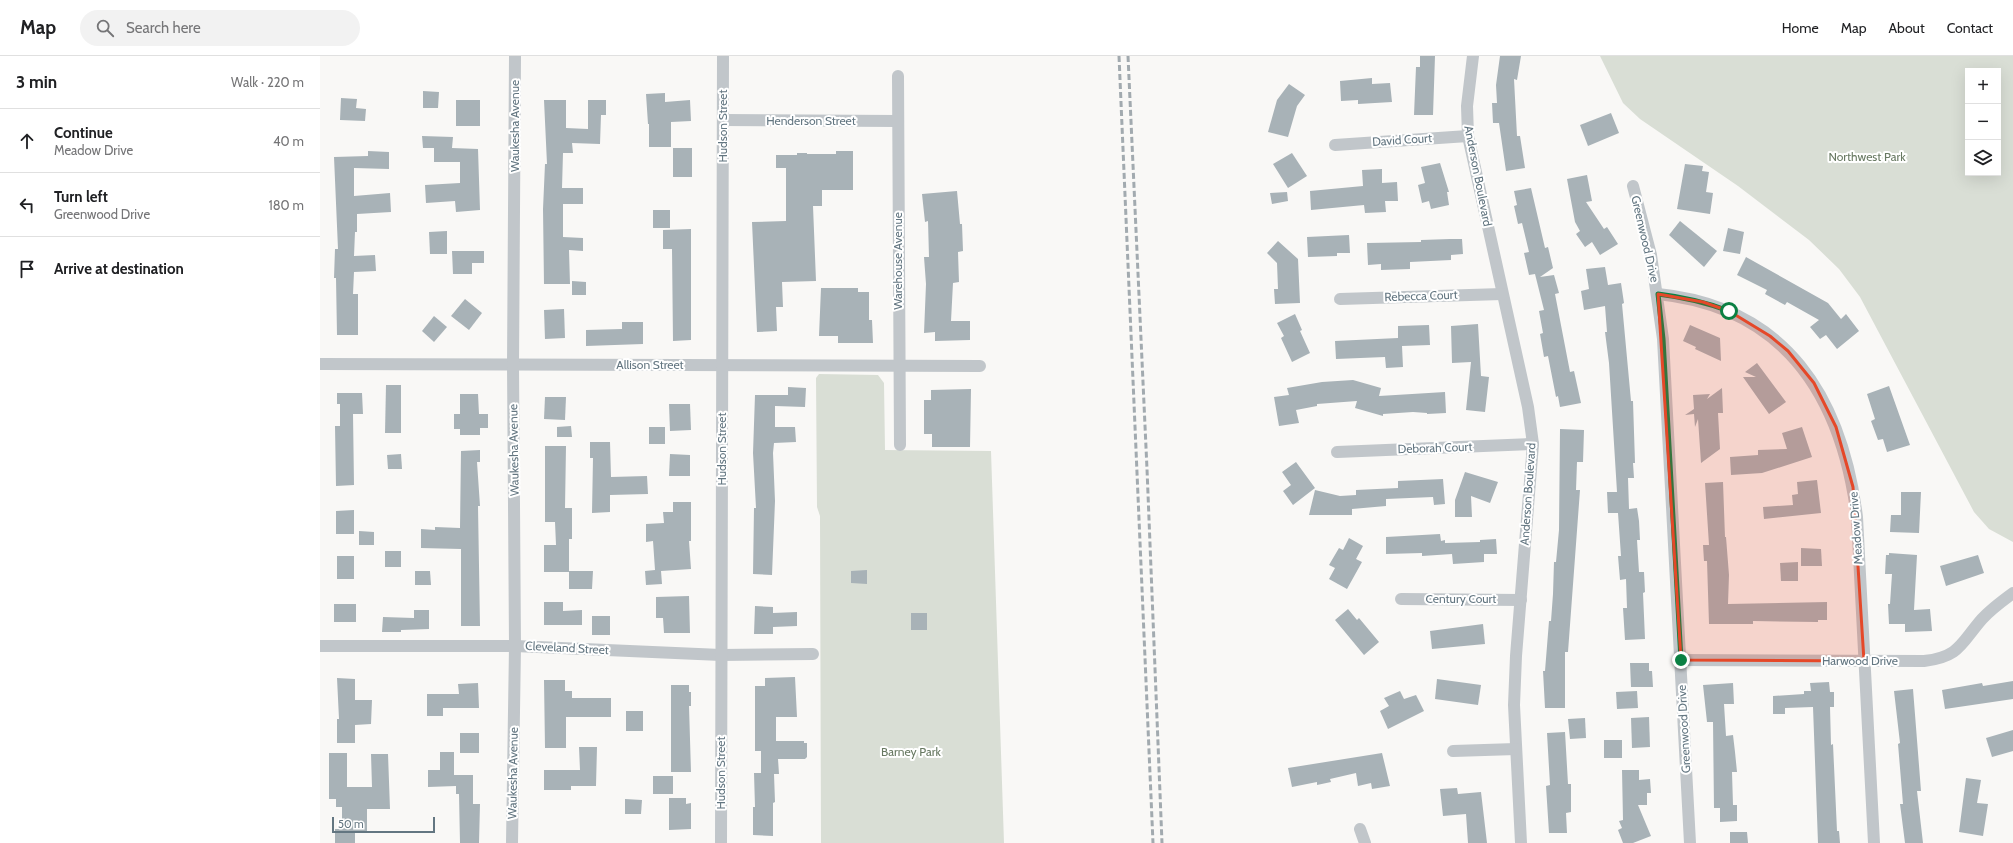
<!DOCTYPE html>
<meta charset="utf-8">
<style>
:root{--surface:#fff;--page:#f2f2f2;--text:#202124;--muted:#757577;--line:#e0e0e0}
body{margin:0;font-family:Cabin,sans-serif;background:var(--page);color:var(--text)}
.controls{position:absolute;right:12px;top:12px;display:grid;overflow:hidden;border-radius:0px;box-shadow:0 4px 16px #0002}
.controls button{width:36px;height:36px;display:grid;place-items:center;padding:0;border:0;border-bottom:1px solid var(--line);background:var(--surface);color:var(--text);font:20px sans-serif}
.scale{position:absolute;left:12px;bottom:10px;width:103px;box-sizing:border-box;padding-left:4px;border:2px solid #637681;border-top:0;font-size:11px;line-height:14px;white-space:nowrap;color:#637681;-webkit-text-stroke:3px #fff;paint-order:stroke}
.stop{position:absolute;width:12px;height:12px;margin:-9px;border:3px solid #0b8043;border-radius:50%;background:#fff}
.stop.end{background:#0b8043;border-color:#fff;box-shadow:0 1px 4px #0008}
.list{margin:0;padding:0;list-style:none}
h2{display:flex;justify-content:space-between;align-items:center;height:52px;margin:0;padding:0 16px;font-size:17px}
h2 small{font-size:13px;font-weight:400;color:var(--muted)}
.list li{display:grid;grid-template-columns:26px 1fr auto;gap:12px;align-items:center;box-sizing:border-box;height:64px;padding:0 16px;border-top:1px solid var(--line)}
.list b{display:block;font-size:15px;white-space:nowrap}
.list p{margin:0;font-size:13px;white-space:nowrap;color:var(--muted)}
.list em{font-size:13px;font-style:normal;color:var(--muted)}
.icon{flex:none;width:22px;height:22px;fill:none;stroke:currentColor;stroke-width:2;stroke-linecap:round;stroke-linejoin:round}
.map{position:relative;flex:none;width:1693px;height:787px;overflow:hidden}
header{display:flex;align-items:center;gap:24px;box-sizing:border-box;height:56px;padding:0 20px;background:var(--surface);border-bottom:1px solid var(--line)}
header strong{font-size:19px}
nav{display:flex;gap:22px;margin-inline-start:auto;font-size:14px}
.search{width:280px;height:36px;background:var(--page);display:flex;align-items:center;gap:10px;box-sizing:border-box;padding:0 14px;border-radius:22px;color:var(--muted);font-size:15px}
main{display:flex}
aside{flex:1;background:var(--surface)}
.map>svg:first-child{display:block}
.green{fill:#d9ded5;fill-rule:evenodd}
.building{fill:#a8b2b7}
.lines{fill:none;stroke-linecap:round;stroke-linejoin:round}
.minor{stroke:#c1c6ca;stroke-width:12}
.rail{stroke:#a2aaaf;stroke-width:3;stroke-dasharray:6 3;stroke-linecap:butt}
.route{stroke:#0b8043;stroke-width:5}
.marked{fill:#e54829;fill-opacity:0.2;stroke:#e54829;stroke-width:3;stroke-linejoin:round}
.labels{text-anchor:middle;stroke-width:4;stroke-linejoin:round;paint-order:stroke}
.street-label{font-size:12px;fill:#637681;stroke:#fff}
.park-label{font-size:12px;fill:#687962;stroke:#fff}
</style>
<header>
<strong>Map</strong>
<div class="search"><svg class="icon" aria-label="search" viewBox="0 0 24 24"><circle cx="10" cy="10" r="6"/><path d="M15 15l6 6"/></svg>Search here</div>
<nav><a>Home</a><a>Map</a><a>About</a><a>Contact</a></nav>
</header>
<main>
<aside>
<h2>3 min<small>Walk · 220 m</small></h2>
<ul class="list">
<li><svg class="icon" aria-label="ahead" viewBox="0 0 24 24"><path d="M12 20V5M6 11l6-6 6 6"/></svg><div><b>Continue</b><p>Meadow Drive</p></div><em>40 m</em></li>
<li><svg class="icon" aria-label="left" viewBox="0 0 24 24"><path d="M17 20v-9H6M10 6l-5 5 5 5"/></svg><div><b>Turn left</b><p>Greenwood Drive</p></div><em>180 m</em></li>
<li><svg class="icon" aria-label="arrive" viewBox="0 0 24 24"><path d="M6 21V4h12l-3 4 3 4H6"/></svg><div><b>Arrive at destination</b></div></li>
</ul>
</aside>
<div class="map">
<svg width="1693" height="787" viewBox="0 0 1693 787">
<rect width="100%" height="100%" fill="#f9f8f6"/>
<g class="green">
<path d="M 1280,0 L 1693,0 L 1693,486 L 1669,473 L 1654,456 L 1540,241 L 1519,213 L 1489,184 L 1418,130 L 1320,63 L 1303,47 ZM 1648,15 L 1678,15 L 1678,117 L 1648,117 Z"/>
<path d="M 499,318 L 558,319 L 564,327 L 565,394 L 671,395 L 684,787 L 501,787 L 500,460 L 497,451 L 496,322 Z"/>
</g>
<g class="building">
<path d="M 1100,0 L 1115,0 L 1113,59 L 1094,59 L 1096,11 L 1100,11 Z"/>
<path d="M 1180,0 L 1201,0 L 1197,24 L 1194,23 L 1197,80 L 1200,80 L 1205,112 L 1186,115 L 1179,67 L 1173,67 L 1172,47 L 1177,47 L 1176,29 Z"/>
<path d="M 1052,22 L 1052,28 L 1070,27 L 1072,46 L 1038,48 L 1038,44 L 1021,45 L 1020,25 Z"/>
<path d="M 969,28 L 985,39 L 977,50 L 968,81 L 948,76 L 957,44 Z"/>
<path d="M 103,35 L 119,36 L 118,52 L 103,52 Z"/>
<path d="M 345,37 L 345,46 L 370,44 L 371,65 L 351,66 L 351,91 L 329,91 L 329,68 L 328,68 L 326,38 Z"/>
<path d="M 21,42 L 37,43 L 36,52 L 46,53 L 45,65 L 20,64 Z"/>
<rect x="136" y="44" width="24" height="26"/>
<path d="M 224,44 L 246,44 L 246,72 L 268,73 L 268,44 L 286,44 L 286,59 L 281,59 L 280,88 L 252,87 L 253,97 L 243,97 L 242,132 L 263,132 L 263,148 L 243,148 L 243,181 L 263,182 L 263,195 L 249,194 L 250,228 L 224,228 L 223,153 L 225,108 L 227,108 Z"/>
<path d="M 1291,57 L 1299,77 L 1268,90 L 1260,69 Z"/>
<path d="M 102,80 L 133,81 L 132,92 L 158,93 L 160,154 L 136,156 L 135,145 L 106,147 L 105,129 L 140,127 L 140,106 L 114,106 L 114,92 L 103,92 Z"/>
<rect x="353" y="92" width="19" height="29"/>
<path d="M 48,95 L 69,96 L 69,113 L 34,112 L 34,140 L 70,137 L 71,156 L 37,158 L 37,176 L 35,176 L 34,200 L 55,199 L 56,215 L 34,216 L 33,238 L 38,238 L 38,279 L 17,279 L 16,222 L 14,222 L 15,193 L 18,193 L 14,101 L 48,100 Z"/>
<path d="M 516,95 L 533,95 L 533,134 L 502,134 L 502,150 L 493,150 L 496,225 L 462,226 L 463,251 L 456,251 L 457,275 L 437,276 L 432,166 L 466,165 L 466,112 L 456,112 L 456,99 L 477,99 L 477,97 L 487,97 L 487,98 L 516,98 Z"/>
<path d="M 972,97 L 987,120 L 968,132 L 953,108 Z"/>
<path d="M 1120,107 L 1129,136 L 1127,136 L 1129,149 L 1111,153 L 1109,145 L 1102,147 L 1098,129 L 1105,127 L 1101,111 Z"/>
<path d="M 1365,108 L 1383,110 L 1382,115 L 1389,116 L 1386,136 L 1393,137 L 1390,158 L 1357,153 Z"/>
<path d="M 1062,113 L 1062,127 L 1077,126 L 1078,145 L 1065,145 L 1066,156 L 1045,157 L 1044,149 L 991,154 L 990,135 L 1043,130 L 1042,114 Z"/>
<path d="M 1267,119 L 1272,145 L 1266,146 L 1284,173 L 1287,171 L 1298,188 L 1280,199 L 1272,186 L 1265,191 L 1256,178 L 1260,175 L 1255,166 L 1247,123 Z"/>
<path d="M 1211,132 L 1225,192 L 1228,191 L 1233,212 L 1220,221 L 1234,219 L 1239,237 L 1235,238 L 1250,316 L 1254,315 L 1261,347 L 1240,351 L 1238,340 L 1236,341 L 1228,300 L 1224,301 L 1220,278 L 1223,277 L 1219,255 L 1224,254 L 1215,218 L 1209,219 L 1204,197 L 1209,196 L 1202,167 L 1198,168 L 1194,150 L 1197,149 L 1194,135 Z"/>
<path d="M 637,135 L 640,168 L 642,168 L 643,195 L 638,196 L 639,226 L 633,227 L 631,265 L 650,265 L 650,284 L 615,285 L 615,276 L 604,277 L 606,228 L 604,201 L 609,201 L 608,165 L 605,166 L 602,138 Z"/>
<path d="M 967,136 L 968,145 L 952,148 L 950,137 Z"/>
<rect x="333" y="154" width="17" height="18"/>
<path d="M 1360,165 L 1397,195 L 1384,211 L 1349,179 Z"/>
<path d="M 1408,172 L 1424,176 L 1420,198 L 1403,195 Z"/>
<path d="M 371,173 L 371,284 L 353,285 L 352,193 L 343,193 L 343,174 Z"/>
<path d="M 127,175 L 127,198 L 110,198 L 109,176 Z"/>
<path d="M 1029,179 L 1030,197 L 1017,197 L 1017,200 L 988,201 L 987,181 Z"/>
<path d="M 1130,183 L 1142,183 L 1143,198 L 1131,199 L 1131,204 L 1090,206 L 1090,213 L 1061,214 L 1061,208 L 1048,209 L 1047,187 L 1101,186 L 1101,184 Z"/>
<path d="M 958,185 L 978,203 L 980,247 L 955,248 L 954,233 L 958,233 L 957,207 L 947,197 Z"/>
<path d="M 132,195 L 164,195 L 164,207 L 152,207 L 152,218 L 133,218 Z"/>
<path d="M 1426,201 L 1508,247 L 1521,263 L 1526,258 L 1539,275 L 1517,293 L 1506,279 L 1500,283 L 1490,271 L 1499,264 L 1467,246 L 1465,249 L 1445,238 L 1447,234 L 1417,219 Z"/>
<path d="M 1285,211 L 1288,229 L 1301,227 L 1304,247 L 1302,248 L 1311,345 L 1313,345 L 1315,407 L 1313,407 L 1314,422 L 1308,422 L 1309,453 L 1317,452 L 1319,465 L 1320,484 L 1317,484 L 1319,516 L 1324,516 L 1325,536 L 1323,537 L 1325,583 L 1305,584 L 1303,552 L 1307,552 L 1306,523 L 1300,524 L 1298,500 L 1301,500 L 1298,457 L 1288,457 L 1287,436 L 1297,436 L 1289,307 L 1285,276 L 1287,276 L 1285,250 L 1264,254 L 1261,235 L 1269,233 L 1266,213 Z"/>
<path d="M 252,225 L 266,226 L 266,239 L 252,239 Z"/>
<path d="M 501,232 L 538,232 L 538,236 L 549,236 L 549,264 L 552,264 L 553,287 L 518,287 L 518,280 L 499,280 Z"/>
<path d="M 145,243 L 162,257 L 149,274 L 131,260 Z"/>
<path d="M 244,253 L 245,282 L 225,283 L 224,254 Z"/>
<path d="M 975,258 L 982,274 L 980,275 L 990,297 L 972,306 L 961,282 L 964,280 L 957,267 Z"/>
<path d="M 114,260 L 127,271 L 114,286 L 102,275 Z"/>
<path d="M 302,266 L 323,266 L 323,288 L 266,290 L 266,274 L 302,273 Z"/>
<path d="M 1158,268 L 1161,320 L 1169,321 L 1165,356 L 1146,354 L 1151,306 L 1132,307 L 1131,270 Z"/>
<path d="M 1109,269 L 1110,289 L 1082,290 L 1083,311 L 1066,312 L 1065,301 L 1016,303 L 1015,285 L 1078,282 L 1078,270 Z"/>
<path d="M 1370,269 L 1400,282 L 1401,305 L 1375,293 L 1376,291 L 1363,285 Z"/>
<path d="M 1437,307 L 1466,346 L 1449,358 L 1423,321 L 1436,321 L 1425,316 Z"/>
<path d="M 1033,324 L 1061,332 L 1059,340 L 1125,336 L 1126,357 L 1107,358 L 1107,357 L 1093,356 L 1063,358 L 1063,360 L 1035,352 L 1037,345 L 997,348 L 997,350 L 976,354 L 979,367 L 959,370 L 954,341 L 969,339 L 967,332 L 1002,326 Z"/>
<path d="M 66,329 L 81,329 L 81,377 L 65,377 Z"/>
<path d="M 1569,330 L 1590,389 L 1567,396 L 1563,383 L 1558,384 L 1551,365 L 1555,363 L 1547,338 Z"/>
<path d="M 468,331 L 486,332 L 485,351 L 455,350 L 455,371 L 475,371 L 476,386 L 454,387 L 453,397 L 455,445 L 452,519 L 433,518 L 434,452 L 436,452 L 433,397 L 435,339 L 468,339 Z"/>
<path d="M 1402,332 L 1403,357 L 1398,357 L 1400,393 L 1381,407 L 1378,363 L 1375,371 L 1374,358 L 1365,359 L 1374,353 L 1373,339 L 1390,338 L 1387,343 Z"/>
<path d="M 651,333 L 650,391 L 612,391 L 612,378 L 604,378 L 604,344 L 611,344 L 611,334 Z"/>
<path d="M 17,337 L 42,337 L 43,358 L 33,358 L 34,429 L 16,430 L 15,370 L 20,370 L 20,348 L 17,348 Z"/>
<path d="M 140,338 L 158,338 L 159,358 L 168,358 L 168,372 L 160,372 L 160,379 L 140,379 L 140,373 L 134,373 L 134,358 L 140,358 Z"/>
<path d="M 225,341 L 246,341 L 245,364 L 224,363 Z"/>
<path d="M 349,348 L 370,348 L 371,374 L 350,375 Z"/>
<path d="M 251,370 L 252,381 L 237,381 L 237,371 Z"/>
<rect x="329" y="371" width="16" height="17"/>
<path d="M 1482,371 L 1492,401 L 1442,417 L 1411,419 L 1410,401 L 1438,399 L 1438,394 L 1467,393 L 1462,377 Z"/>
<path d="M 1240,373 L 1264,374 L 1263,406 L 1257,406 L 1256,434 L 1260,434 L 1248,596 L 1245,596 L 1245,652 L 1225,652 L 1223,615 L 1225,615 L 1229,565 L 1231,565 L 1233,538 L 1234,506 L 1236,506 L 1239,474 Z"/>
<path d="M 270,386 L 290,386 L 291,421 L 327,420 L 328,438 L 290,439 L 290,456 L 272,457 L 273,402 L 270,402 Z"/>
<path d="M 225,390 L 246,390 L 245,452 L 252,452 L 252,483 L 249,483 L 249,515 L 273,515 L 272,533 L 249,533 L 249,516 L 224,516 L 224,489 L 236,489 L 235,466 L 225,466 Z"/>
<path d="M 160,394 L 160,406 L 157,406 L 160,450 L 158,450 L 160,570 L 141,570 L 141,493 L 101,492 L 101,473 L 115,474 L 115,471 L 140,472 L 141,395 Z"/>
<path d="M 81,398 L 82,413 L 68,413 L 67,399 Z"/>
<path d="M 350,398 L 370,399 L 370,420 L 349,420 Z"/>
<path d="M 976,406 L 995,432 L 973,449 L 963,435 L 971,429 L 962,416 Z"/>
<path d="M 1145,416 L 1178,426 L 1170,447 L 1151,440 L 1152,461 L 1135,461 L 1135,444 Z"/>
<path d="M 1123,423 L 1125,448 L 1114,449 L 1113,441 L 1066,443 L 1066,450 L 1032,453 L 1032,459 L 989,459 L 995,434 L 1020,440 L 1036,439 L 1036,434 L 1078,432 L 1078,425 Z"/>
<path d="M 1497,424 L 1501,457 L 1444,463 L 1443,451 L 1473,449 L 1472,439 L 1478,438 L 1477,426 Z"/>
<path d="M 1403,426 L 1405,481 L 1406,481 L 1409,519 L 1408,548 L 1507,546 L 1507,564 L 1498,564 L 1498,566 L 1433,565 L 1433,568 L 1389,568 L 1387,505 L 1384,505 L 1383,489 L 1389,489 L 1385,427 Z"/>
<path d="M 1581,436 L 1601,436 L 1599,477 L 1570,476 L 1571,459 L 1581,459 Z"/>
<path d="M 353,446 L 371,446 L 371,485 L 369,485 L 371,513 L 341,515 L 342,528 L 326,529 L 325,515 L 335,514 L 333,485 L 326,486 L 326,468 L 344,467 L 343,456 L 353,456 Z"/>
<path d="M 34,454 L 34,478 L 16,478 L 16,455 Z"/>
<path d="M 39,475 L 54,476 L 54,489 L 39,489 Z"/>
<path d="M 1120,478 L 1121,485 L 1125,484 L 1125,487 L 1160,486 L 1160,484 L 1176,483 L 1177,498 L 1164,498 L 1164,506 L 1133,508 L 1132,498 L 1102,500 L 1102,497 L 1066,498 L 1066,481 Z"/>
<path d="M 1029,482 L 1043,490 L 1036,503 L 1042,506 L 1027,533 L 1009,523 L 1015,512 L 1009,509 L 1019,492 L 1023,494 Z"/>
<path d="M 1481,492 L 1501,493 L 1502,510 L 1481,510 Z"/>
<rect x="65" y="495" width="16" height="16"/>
<path d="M 1569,497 L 1597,499 L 1594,554 L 1610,553 L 1612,575 L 1585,576 L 1585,568 L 1569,568 L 1568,548 L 1570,548 L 1572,518 L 1565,518 L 1566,499 L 1569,499 Z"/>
<path d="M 1658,499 L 1664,517 L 1626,530 L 1620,510 Z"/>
<rect x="17" y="500" width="17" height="23"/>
<path d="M 1478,506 L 1478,525 L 1461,525 L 1460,507 Z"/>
<path d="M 547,514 L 547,528 L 531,527 L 531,515 Z"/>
<path d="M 95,515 L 110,515 L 111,529 L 95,529 Z"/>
<path d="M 369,540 L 370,577 L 344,577 L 343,562 L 336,562 L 336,541 Z"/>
<path d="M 224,546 L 243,546 L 243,555 L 262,554 L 262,569 L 224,569 Z"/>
<rect x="14" y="548" width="22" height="18"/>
<path d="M 435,550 L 453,551 L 453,557 L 477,556 L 477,570 L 453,571 L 453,578 L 434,578 Z"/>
<path d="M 1028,553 L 1037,564 L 1039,562 L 1059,586 L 1044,599 L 1015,564 Z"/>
<path d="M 94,554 L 109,554 L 109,573 L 81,574 L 81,576 L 62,576 L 63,561 L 94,562 Z"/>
<rect x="591" y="557" width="16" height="17"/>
<rect x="272" y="560" width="18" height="19"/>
<path d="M 1163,568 L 1165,588 L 1112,593 L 1110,575 Z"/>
<path d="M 1310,607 L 1329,607 L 1329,615 L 1332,615 L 1333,631 L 1311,631 Z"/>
<path d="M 475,621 L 477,661 L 456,661 L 456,685 L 484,685 L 484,687 L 487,687 L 487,701 L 485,703 L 458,703 L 459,718 L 454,718 L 455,746 L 453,747 L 453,780 L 433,779 L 433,751 L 435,751 L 434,717 L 441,717 L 441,695 L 435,695 L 435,630 L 445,630 L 445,622 Z"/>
<path d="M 17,622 L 35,623 L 35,644 L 52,644 L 51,668 L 35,669 L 35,687 L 17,687 L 17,663 L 19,663 Z"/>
<path d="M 1117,623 L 1161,629 L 1158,649 L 1115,643 Z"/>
<path d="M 224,624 L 245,624 L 245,635 L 252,635 L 252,642 L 291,642 L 291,661 L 246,661 L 246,692 L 225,692 Z"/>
<path d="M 1693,625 L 1693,643 L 1625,653 L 1622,634 L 1662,627 L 1663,630 Z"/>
<path d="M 1509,626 L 1510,636 L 1514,636 L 1514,651 L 1510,651 L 1511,689 L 1513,688 L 1517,775 L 1519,775 L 1520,787 L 1498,787 L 1493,651 L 1465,652 L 1465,658 L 1453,658 L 1453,640 L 1484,638 L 1484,635 L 1491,635 L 1490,627 Z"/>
<path d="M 158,627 L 159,652 L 123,652 L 123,660 L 107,660 L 107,638 L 139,638 L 138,628 Z"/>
<path d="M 1413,627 L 1414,648 L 1404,648 L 1406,680 L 1413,679 L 1415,696 L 1417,716 L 1412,716 L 1413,749 L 1417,749 L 1417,765 L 1400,766 L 1400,752 L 1394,752 L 1393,666 L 1387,666 L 1383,629 Z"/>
<path d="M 351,629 L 369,629 L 369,636 L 371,636 L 371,650 L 369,650 L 371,716 L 351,716 Z"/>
<path d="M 1593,633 L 1601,735 L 1597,735 L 1603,787 L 1585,787 L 1580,748 L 1583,748 L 1578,688 L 1580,687 L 1574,635 Z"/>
<path d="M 1080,635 L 1084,643 L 1096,639 L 1104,655 L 1068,673 L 1060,655 L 1069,650 L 1064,642 Z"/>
<path d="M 1317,635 L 1318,652 L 1297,653 L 1296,636 Z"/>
<rect x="306" y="655" width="17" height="20"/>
<path d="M 1329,661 L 1330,691 L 1312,692 L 1311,662 Z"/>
<path d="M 1265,662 L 1266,682 L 1250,683 L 1248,663 Z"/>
<path d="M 1693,674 L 1693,695 L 1672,701 L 1666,682 Z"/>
<path d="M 1245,676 L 1248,728 L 1251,728 L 1251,756 L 1246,757 L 1247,777 L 1229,777 L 1226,730 L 1230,729 L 1227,677 Z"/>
<rect x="140" y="677" width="19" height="20"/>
<rect x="1284" y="684" width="18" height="18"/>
<path d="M 259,691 L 277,691 L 276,730 L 251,730 L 251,734 L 224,734 L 224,714 L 260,714 Z"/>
<path d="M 120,696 L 134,696 L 134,719 L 153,719 L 153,748 L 160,748 L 159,787 L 140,787 L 139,738 L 136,738 L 136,730 L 108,731 L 108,714 L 120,714 Z"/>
<path d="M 9,697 L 27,697 L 27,731 L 52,731 L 51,698 L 68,698 L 70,753 L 47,753 L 47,776 L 35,776 L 35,787 L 15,787 L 15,773 L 22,773 L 22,751 L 16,751 L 16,743 L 9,743 Z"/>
<path d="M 1062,697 L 1070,730 L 1052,733 L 1051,727 L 1038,730 L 1036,717 L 1010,723 L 1011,726 L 997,729 L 997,726 L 972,731 L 968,712 Z"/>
<path d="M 1302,714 L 1319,714 L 1319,724 L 1330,723 L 1331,737 L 1327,737 L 1327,749 L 1318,749 L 1331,780 L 1313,787 L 1303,787 L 1298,774 L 1302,772 L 1299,765 L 1303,764 Z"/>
<rect x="333" y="720" width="20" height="18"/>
<path d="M 1646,722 L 1661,724 L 1657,747 L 1668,748 L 1663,780 L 1639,776 Z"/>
<path d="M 1137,732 L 1138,738 L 1161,736 L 1167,787 L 1148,787 L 1146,758 L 1123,760 L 1120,733 Z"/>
<path d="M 349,742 L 366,742 L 366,748 L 371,747 L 371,773 L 349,774 Z"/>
<path d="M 305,743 L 322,744 L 321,758 L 305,758 Z"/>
<path d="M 1410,776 L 1427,776 L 1428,787 L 1410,787 Z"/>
</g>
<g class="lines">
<g class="minor">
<path d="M 1153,0 L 1147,50 L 1148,80 L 1208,351 L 1213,388 L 1196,600 L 1194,649 L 1201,787"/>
<path d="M 578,20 L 580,389"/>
<path d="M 403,64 L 578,65"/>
<path d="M 1015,89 L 1148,80"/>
<path d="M 1313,130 L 1331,199 L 1343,283 L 1370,787"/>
<path d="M 1338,238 C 1467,251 1522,342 1537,461 L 1554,787"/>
<path d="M 1020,243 L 1182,238"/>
<path d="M 0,308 L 660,310"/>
<path d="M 1017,396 L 1213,388"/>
<path d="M 1081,543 L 1201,544"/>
<path d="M 0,590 L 195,590 L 401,599 L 493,598"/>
<path d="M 1361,604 L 1604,605 C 1640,601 1641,587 1662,563 C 1671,553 1682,545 1693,537"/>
<path d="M 1133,695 L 1196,693"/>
<path d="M 1040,773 L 1045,787"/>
<path d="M 192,787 L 195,590 L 193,309 L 195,0"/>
<path d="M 401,787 L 403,0"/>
</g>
<g class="rail">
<path d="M 799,0 L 833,787"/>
<path d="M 808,0 L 827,413 L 842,787"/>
</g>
</g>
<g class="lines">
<path class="route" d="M 1361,604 L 1343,283 L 1338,238 C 1363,241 1385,246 1409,255"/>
</g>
<path class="marked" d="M 1338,238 L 1383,246 L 1409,255 L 1450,280 L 1468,295 L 1494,327 L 1516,371 L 1533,431 L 1544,605 L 1361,604 Z"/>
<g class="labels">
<g class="street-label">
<text x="491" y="69">Henderson Street</text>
<text transform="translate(195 70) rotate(-90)" y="4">Waukesha Avenue</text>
<text transform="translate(403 70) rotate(-90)" y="4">Hudson Street</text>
<text transform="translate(1082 84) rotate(-4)" y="4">David Court</text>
<text transform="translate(1158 120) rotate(79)" y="4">Anderson Boulevard</text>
<text transform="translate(1325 183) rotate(77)" y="4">Greenwood Drive</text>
<text transform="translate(578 205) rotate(-90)" y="4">Warehouse Avenue</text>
<text transform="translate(1101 240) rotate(-2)" y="4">Rebecca Court</text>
<text x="330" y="313">Allison Street</text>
<text transform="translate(1115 392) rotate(-2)" y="4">Deborah Court</text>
<text transform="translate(402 393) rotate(-90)" y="4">Hudson Street</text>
<text transform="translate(194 394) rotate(-91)" y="4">Waukesha Avenue</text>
<text transform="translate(1208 438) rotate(-86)" y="4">Anderson Boulevard</text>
<text transform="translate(1536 472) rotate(-94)" y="4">Meadow Drive</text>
<text x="1141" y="547">Century Court</text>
<text transform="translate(247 592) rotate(3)" y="4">Cleveland Street</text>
<text x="1540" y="609">Harwood Drive</text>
<text transform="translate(1364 673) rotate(-93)" y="4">Greenwood Drive</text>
<text transform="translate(193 717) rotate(-89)" y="4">Waukesha Avenue</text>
<text transform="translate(401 717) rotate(-90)" y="4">Hudson Street</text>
</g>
<g class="park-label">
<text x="1547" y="105">Northwest Park</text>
<text x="591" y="700">Barney Park</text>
</g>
</g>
</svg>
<div class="controls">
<button>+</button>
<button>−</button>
<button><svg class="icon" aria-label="layers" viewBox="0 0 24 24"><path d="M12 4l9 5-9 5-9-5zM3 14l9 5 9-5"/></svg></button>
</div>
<div class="scale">50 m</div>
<div class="stop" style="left:1409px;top:255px"></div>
<div class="stop end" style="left:1361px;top:604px"></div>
</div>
</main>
